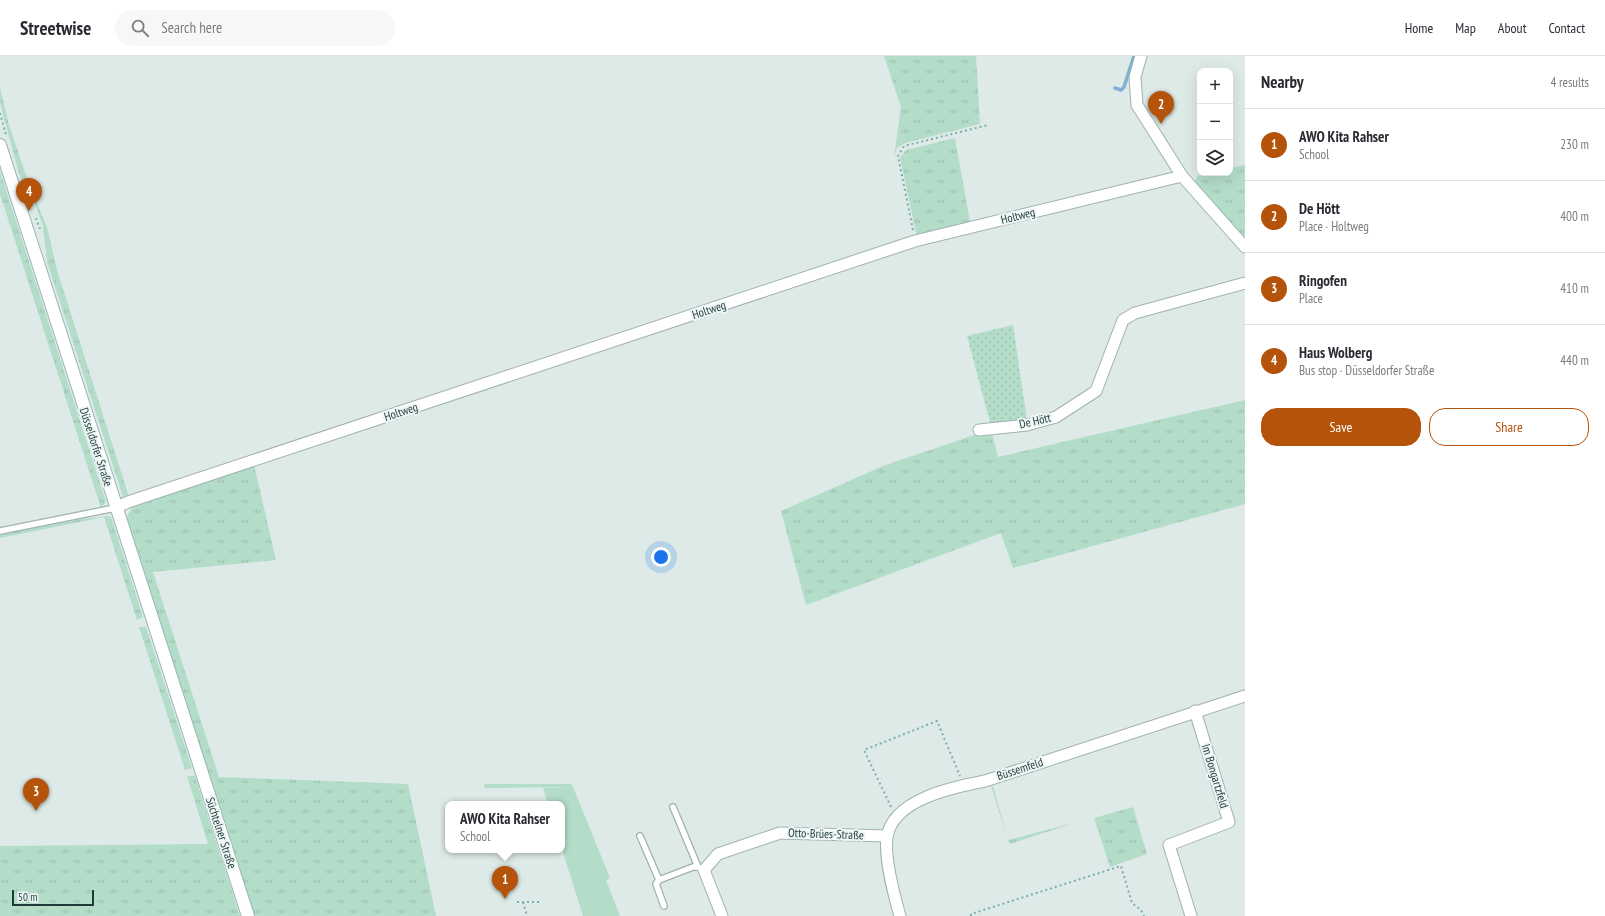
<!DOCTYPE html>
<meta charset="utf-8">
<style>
:root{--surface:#fff;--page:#f7f7f7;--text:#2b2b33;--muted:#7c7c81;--line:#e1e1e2;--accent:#b45309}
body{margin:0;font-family:"PT Sans Narrow",sans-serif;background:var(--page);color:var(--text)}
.controls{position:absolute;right:12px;top:12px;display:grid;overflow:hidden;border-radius:8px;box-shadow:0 4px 16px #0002}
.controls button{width:36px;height:36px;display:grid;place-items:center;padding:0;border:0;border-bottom:1px solid var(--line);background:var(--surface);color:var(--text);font:20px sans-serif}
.scale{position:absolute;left:12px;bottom:10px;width:82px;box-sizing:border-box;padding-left:4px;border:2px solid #1e3a39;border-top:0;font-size:11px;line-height:14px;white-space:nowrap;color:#1e3a39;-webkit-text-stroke:3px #edf6f4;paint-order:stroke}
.you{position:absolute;left:661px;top:501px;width:14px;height:14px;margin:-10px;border:3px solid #fff;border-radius:50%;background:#1a73e8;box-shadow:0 0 0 6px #1a73e833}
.badge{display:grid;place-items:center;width:26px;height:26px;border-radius:50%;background:var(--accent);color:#fff;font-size:13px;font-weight:700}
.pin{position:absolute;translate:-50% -33px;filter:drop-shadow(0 1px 2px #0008)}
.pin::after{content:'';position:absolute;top:21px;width:14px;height:12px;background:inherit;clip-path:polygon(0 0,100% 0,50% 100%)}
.popup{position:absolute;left:445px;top:745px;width:120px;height:52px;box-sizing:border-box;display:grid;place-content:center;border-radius:8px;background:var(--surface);filter:drop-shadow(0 1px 3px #0005);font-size:13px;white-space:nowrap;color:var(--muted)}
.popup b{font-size:15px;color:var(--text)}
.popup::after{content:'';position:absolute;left:50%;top:100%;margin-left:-8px;border:8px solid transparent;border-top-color:var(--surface)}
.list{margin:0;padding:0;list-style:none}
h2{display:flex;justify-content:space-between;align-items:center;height:52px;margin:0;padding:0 16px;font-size:17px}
h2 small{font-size:13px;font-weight:400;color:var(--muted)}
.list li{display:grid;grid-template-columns:26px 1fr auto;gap:12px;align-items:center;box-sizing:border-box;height:72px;padding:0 16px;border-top:1px solid var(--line)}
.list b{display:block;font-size:15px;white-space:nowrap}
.list p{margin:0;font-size:13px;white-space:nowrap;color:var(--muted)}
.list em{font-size:13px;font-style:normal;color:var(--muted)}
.actions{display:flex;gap:8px;padding:12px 16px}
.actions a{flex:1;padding:9px 0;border:1px solid var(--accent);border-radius:16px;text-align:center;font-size:14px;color:var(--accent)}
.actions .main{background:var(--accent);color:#fff}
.icon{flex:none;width:22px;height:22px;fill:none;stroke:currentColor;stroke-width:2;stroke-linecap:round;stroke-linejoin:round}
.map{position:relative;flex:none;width:1245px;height:860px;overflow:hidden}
header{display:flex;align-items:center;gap:24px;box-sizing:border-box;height:56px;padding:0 20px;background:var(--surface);border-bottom:1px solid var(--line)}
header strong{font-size:19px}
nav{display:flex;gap:22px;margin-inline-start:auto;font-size:14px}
.search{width:280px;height:36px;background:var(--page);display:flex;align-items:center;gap:10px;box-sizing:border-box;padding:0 14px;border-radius:22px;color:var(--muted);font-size:15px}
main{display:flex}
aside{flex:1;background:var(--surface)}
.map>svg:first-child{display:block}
.grass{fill:url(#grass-tufts)}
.park{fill:#b3ddc9}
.garden{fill:url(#garden-dots)}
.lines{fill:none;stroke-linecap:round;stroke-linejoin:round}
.stream{stroke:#80b1d3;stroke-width:3.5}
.service-casing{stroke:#a0b2af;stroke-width:8}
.minor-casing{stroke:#a0b2af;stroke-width:13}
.secondary-casing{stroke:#9bb6b3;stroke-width:14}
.path{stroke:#7bafac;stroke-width:2;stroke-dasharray:2 3;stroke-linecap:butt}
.service{stroke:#fff;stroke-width:5.5}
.minor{stroke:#fff;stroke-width:11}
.secondary{stroke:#fff;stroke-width:12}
.labels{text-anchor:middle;stroke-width:4;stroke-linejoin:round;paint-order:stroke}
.street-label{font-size:12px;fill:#1e3a39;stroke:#edf6f4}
</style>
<header>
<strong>Streetwise</strong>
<div class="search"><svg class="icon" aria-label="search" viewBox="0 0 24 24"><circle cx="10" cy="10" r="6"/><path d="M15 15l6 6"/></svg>Search here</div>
<nav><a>Home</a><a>Map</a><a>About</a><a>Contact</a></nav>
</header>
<main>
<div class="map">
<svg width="1245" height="860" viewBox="0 0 1245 860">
<defs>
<pattern id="grass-tufts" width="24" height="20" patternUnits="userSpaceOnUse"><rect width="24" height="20" fill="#b3ddc9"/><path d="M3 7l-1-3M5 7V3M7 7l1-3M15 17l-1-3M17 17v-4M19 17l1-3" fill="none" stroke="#9abead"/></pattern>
<pattern id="garden-dots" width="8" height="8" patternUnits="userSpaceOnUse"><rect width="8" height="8" fill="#b3ddc9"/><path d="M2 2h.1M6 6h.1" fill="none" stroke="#9abead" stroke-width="1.8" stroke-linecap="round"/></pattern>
</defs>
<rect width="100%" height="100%" fill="#ddeae7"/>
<g class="grass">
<path d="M 884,0 L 976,0 L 980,68 L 905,87 L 897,92 L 894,101 L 901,51 Z"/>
<path d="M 0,32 L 9,69 L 31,134 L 47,171 L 57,214 L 129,441 L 123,441 L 47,206 L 43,170 L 36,150 L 19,118 L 0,47 Z"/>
<path d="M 955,82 L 970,166 L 917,181 L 900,102 L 906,94 Z"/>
<path d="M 1245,109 L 1245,185 L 1195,126 L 1197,120 L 1208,117 L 1230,117 L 1230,112 Z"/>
<path d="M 0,115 L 106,446 L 101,452 L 0,138 Z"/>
<path d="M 1245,344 L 1245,448 L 1013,512 L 1001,477 L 806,549 L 781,455 L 883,410 L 974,379 L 992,377 L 998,401 Z"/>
<path d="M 254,409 L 276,504 L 153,516 L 219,721 L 408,728 L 436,860 L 253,860 L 126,463 L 132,451 L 156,444 L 159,438 Z"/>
<path d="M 108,460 L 111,461 L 143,561 L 137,564 L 104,461 L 0,482 L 0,478 L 82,463 Z"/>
<path d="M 139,571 L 146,571 L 192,712 L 185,714 Z"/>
<path d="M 187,720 L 195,720 L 240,860 L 0,860 L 0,790 L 208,788 Z"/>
<path d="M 484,728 L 571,728 L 573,731 L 485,732 Z"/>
<path d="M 991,730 L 993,730 L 1008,784 L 1077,766 L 1010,788 L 1008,784 Z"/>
<path d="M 1133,751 L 1147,798 L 1110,811 L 1094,762 Z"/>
</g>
<path class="park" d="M 573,731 L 610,822 L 606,824 L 620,860 L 583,860 L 562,793 L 562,748 L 548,748 L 543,732 Z"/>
<path class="garden" d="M 1013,269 L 1027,365 L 991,370 L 967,280 Z"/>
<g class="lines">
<path class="stream" d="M 1115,32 L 1121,34 L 1124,31 L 1134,0"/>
<defs>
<g id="service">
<path d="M 0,475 L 115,452"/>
<path d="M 673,751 L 698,811"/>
<path d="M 640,780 L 659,824 L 693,811 L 698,811 L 704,814"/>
<path d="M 659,824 L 656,828 L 664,850"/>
</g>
<g id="minor">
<path d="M 1141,0 L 1135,21 L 1137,49 L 1182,120 L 1245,191"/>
<path d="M 979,374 L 1027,369 L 1056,361 L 1096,335 L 1123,264 L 1135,257 L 1245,227"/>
<path d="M 115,452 L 128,446 L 915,185 L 1182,120"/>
<path d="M 722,860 L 704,814 L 718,798 L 780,777 L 887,780"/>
<path d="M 900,860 C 894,839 884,803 887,781 C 893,743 954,731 985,725 L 1245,640"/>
<path d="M 1191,860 L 1169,789 L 1229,766 L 1195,655"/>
</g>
<path id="secondary" d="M 0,89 L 248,860"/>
</defs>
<use href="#service" class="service-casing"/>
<use href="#minor" class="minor-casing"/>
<use href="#secondary" class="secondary-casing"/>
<g class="path">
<path d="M 0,57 L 6,79"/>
<path d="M 36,162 L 40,173"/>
<path d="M 913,174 L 898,100 L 904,90 L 988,69"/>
<path d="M 891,751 L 864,694 L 937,665 L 960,720"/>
<path d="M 517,846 L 540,846"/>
<path d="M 523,846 L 527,860"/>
<path d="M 971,860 L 971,858 L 1121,810 L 1132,847 L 1141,854 L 1144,860"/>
</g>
<use href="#service" class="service"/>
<use href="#minor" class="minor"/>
<use href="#secondary" class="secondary"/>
</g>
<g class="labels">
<g class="street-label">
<text transform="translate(1018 160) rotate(-14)" y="4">Holtweg</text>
<text transform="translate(709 254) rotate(-18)" y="4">Holtweg</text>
<text transform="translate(401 356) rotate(-18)" y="4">Holtweg</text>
<text transform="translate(1035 365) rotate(-13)" y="4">De Hött</text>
<text transform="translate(96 391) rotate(72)" y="4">Düsseldorfer Straße</text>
<text transform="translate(1020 713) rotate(-18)" y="4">Büssemfeld</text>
<text transform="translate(1215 720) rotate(73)" y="4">Im Bongartzfeld</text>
<text transform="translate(221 777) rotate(72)" y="4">Süchtelner Straße</text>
<text transform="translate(826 778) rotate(2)" y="4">Otto-Brües-Straße</text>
</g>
</g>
</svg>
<div class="controls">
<button>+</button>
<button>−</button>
<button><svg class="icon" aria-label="layers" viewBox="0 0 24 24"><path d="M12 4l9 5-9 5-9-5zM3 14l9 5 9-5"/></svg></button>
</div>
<div class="scale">50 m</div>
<div class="you"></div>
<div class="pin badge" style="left:505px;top:843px">1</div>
<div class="popup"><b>AWO Kita Rahser</b>School</div>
<div class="pin badge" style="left:1161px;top:68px">2</div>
<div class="pin badge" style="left:36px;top:755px">3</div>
<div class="pin badge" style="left:29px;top:155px">4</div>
</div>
<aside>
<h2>Nearby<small>4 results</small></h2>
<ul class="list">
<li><span class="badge">1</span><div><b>AWO Kita Rahser</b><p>School</p></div><em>230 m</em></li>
<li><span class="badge">2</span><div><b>De Hött</b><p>Place · Holtweg</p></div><em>400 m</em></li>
<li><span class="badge">3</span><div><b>Ringofen</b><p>Place</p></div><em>410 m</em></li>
<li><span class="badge">4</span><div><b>Haus Wolberg</b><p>Bus stop · Düsseldorfer Straße</p></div><em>440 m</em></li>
</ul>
<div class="actions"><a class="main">Save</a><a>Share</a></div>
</aside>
</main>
